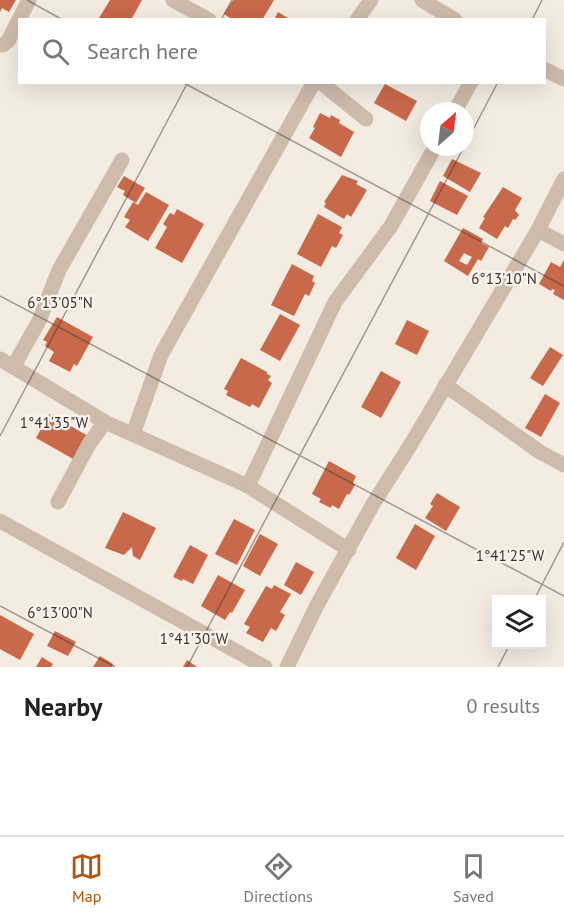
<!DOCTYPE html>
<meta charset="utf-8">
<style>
:root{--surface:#fff;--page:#f2f2f2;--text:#222;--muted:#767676;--line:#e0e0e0;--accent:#b45309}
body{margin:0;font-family:"PT Sans",sans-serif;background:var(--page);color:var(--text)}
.controls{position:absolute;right:18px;bottom:18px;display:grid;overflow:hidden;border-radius:0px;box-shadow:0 6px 24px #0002}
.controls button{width:54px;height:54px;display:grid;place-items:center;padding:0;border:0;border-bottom:2px solid var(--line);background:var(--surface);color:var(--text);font:30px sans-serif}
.compass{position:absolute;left:420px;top:102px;width:54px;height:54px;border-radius:50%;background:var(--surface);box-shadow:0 6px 24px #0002;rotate:28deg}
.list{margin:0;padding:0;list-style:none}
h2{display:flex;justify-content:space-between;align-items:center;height:78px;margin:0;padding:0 24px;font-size:26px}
h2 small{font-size:20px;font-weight:400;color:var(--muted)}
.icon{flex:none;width:33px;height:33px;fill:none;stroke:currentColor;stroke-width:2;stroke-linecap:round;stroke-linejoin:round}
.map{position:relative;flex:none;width:564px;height:667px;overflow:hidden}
.search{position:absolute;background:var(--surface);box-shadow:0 6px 24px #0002;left:18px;right:18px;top:18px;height:66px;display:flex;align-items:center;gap:15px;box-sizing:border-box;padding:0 21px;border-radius:0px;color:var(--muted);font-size:22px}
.sheet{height:168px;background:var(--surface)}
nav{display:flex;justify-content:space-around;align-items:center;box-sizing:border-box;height:84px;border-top:2px solid var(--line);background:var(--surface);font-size:16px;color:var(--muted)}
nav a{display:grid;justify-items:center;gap:3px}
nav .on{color:var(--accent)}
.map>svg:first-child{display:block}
.building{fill:#c8694b;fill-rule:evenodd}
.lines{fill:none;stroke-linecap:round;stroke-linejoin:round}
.minor{stroke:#cdbbac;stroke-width:15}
.ticks{fill:none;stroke:#3b302b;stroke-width:1.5;stroke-opacity:0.45}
.ticks-label{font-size:15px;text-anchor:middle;fill:#3b302b;stroke:#fbf5ee;stroke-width:4.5;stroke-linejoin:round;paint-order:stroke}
</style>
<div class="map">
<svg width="564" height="667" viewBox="0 0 564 667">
<rect width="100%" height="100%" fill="#f4ebe1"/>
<g class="building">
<path d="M 0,0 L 16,0 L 9,12 L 2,8 L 0,12 Z"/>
<path d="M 110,0 L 142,0 L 131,20 L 101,20 L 99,18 Z"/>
<path d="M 233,0 L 274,0 L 262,20 L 233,20 L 224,14 Z"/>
<path d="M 278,12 L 291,20 L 274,20 Z"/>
<path d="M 385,84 L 417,101 L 406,121 L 374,103 Z"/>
<path d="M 320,113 L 330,118 L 331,115 L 340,120 L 339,123 L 354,132 L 341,157 L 309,138 L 315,128 L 313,127 Z"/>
<path d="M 452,159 L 481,173 L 470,192 L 443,176 Z"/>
<path d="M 342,175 L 358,181 L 356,184 L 367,190 L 351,217 L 347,214 L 344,219 L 324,207 L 326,203 L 324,202 Z"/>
<path d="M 124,176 L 145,188 L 136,203 L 123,195 L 125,191 L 117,187 Z"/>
<path d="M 440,181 L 468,196 L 457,215 L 430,201 Z"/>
<path d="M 503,187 L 522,198 L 515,210 L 519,215 L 515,220 L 513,219 L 508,228 L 505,226 L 497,239 L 479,228 L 485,218 L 483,217 Z"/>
<path d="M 146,192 L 169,205 L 148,241 L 125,227 L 130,220 L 124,217 L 133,202 L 138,205 Z"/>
<path d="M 177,209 L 204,224 L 182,263 L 155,248 L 167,227 L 163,224 L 170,213 L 174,215 Z"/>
<path d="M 318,214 L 342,227 L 339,233 L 343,235 L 336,248 L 332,246 L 321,267 L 297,254 Z"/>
<path d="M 463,228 L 483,239 L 481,243 L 489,247 L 481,261 L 478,259 L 468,276 L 444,261 ZM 464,253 L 472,257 L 467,265 L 459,261 Z"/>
<path d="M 564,260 L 564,300 L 553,294 L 555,290 L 552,289 L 551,291 L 539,284 L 551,262 L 560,267 Z"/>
<path d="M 292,264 L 314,276 L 312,281 L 315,283 L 309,296 L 305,294 L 294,316 L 271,305 Z"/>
<path d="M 280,314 L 300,325 L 280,361 L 260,350 Z"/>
<path d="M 57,317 L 93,337 L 77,366 L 74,364 L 70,372 L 49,361 L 54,352 L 45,346 L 47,342 L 43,340 Z"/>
<path d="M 407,320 L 429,331 L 417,355 L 395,344 Z"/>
<path d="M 550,347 L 563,355 L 543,386 L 530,378 Z"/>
<path d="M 241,358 L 267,372 L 267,374 L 271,376 L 268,380 L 272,383 L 259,408 L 252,404 L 250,407 L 226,395 L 228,391 L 224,389 Z"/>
<path d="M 381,371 L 401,382 L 381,418 L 361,407 Z"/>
<path d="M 545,394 L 560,403 L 541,437 L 525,428 Z"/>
<path d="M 49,414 L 56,418 L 58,415 L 71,422 L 69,425 L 88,436 L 75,460 L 36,438 Z"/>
<path d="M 329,461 L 356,476 L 353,483 L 355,485 L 349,495 L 347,494 L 339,509 L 332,505 L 331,508 L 319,502 L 321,499 L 312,494 Z"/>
<path d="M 437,493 L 460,507 L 446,531 L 425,518 L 433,506 L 430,504 Z"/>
<path d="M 123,512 L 156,528 L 140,560 L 133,556 L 132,547 L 124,555 L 105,548 Z"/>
<path d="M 234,519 L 255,530 L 237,565 L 215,554 Z"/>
<path d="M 415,524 L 435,536 L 416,570 L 396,558 Z"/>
<path d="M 260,534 L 278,544 L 260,576 L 243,566 Z"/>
<path d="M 190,545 L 208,555 L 193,584 L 183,579 L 182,581 L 173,577 Z"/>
<path d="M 296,562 L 314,572 L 301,595 L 284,585 Z"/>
<path d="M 218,575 L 245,590 L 232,613 L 230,612 L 225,620 L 201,606 Z"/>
<path d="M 274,585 L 291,594 L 280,612 L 285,615 L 276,631 L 271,628 L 263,642 L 246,633 L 250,627 L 244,624 L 266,586 L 272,589 Z"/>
<path d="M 0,615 L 34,634 L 20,660 L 0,649 Z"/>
<path d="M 55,631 L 76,642 L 68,656 L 47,646 Z"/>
<path d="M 100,656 L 113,664 L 112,667 L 93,667 Z"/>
<path d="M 42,657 L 53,664 L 51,667 L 36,667 Z"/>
<path d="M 187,660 L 197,667 L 183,667 Z"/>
</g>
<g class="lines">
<g class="minor">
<path d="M 173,0 L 209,20"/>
<path d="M 422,0 L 455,20"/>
<path d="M 357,20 L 371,0"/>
<path d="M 0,45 L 3,45 L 8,41 L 29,0"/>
<path d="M 544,69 L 564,79"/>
<path d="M 320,82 L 366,119"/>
<path d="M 455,111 L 471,82"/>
<path d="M 538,230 L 564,244"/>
<path d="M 0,359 L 105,422 L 248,486 L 349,550"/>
<path d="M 13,367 L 39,321 L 59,270 L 122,160"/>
<path d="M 445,385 L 540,452 L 564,465"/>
<path d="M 133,434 L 161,355 L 314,82"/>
<path d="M 248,486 L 335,302 L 391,226 L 435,147"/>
<path d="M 58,502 L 89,444 L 105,422"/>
<path d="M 0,521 L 265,667"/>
<path d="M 287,667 L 316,607 L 373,504 L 411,444 L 538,230 L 564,179"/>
</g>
</g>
<path class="ticks" d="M 27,0 L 63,20M 221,20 L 232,0M 532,20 L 542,0M 182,82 L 564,286M 465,145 L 498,82M 0,296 L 564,596M 0,436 L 188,82M 534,600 L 564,542M 0,606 L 115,667M 187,667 L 464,147M 498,667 L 510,644"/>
<g class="ticks-label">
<text x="504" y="284">6°13'10"N</text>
<text x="60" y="308">6°13'05"N</text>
<text x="54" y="428">1°41'35"W</text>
<text x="510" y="561">1°41'25"W</text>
<text x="60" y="618">6°13'00"N</text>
<text x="194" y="644">1°41'30"W</text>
</g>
</svg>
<div class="controls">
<button><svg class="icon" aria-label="layers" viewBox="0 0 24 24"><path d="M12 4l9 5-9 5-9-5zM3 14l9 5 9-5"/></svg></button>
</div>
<svg class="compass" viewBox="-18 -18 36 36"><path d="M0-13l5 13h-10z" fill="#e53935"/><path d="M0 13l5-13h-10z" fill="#767676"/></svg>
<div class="search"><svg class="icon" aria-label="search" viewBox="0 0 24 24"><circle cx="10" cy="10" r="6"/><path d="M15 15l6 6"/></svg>Search here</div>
</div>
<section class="sheet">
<h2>Nearby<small>0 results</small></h2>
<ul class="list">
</ul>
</section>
<nav>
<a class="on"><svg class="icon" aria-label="map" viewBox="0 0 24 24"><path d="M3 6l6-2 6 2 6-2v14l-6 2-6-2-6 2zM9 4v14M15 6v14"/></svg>Map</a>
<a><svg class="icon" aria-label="directions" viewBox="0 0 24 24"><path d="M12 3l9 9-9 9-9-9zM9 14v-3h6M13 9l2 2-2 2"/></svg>Directions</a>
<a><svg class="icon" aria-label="saved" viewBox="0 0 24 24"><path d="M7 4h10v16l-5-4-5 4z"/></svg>Saved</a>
</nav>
